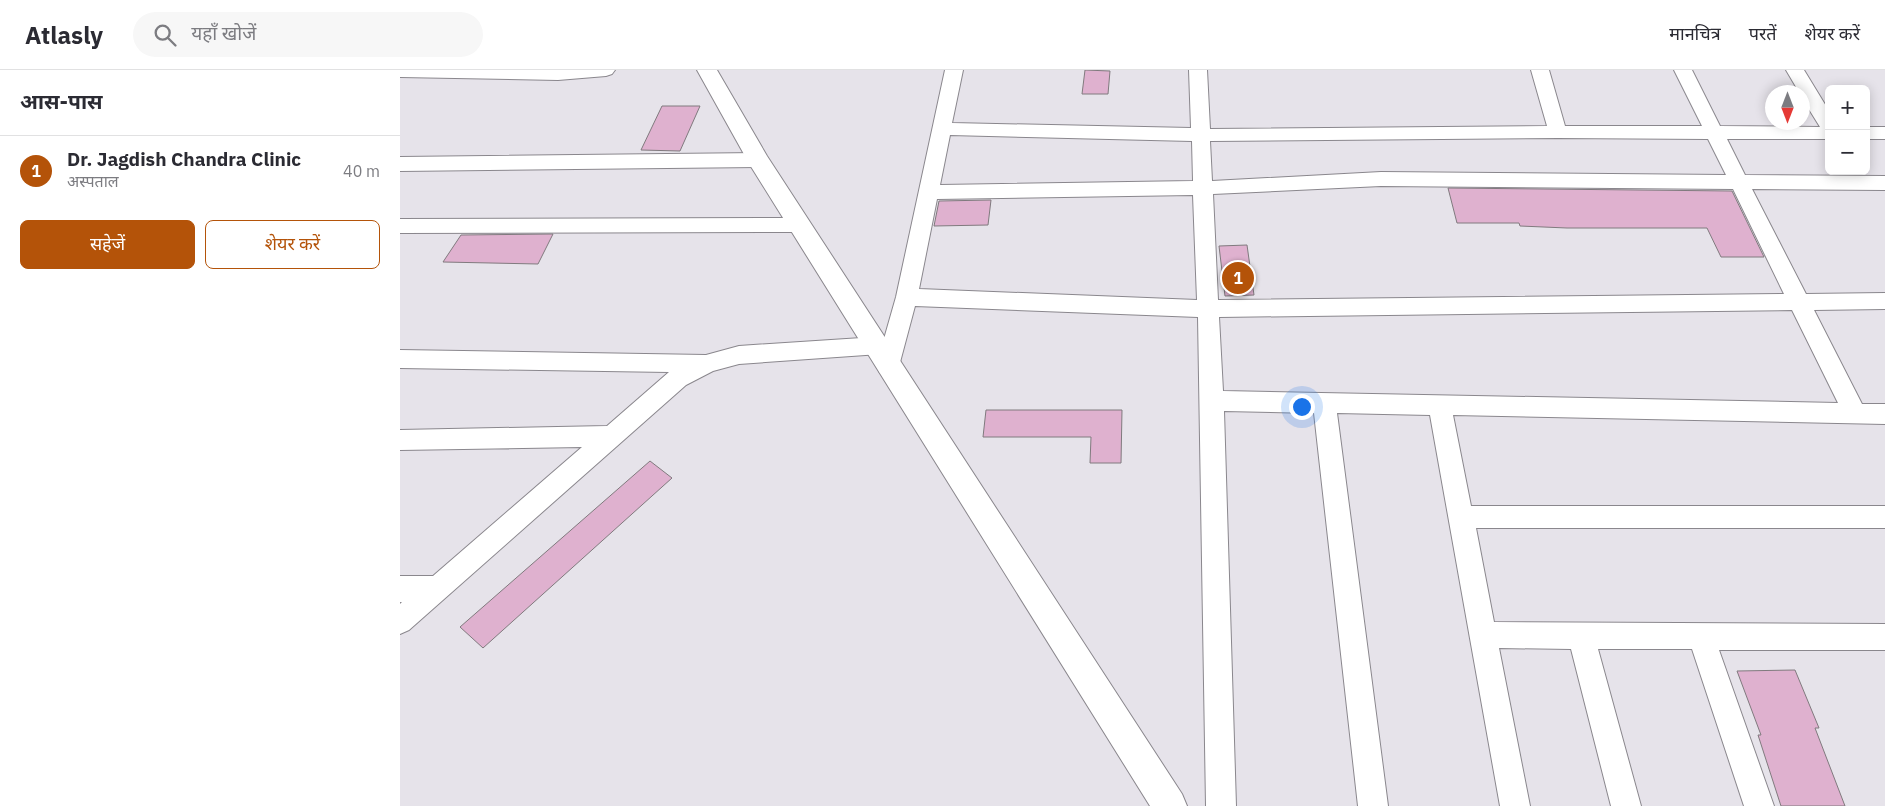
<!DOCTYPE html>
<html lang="hi">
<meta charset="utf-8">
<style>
:root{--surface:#fff;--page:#f7f7f7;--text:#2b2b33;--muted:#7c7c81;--line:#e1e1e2;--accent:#b45309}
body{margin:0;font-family:"IBM Plex Sans","Noto Sans Devanagari",sans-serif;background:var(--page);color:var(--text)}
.controls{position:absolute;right:15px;top:15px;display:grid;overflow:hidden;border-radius:8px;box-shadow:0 2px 12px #0003}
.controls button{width:45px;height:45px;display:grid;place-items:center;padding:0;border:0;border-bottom:1px solid var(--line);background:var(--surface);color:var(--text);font:25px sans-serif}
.compass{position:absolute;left:1365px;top:15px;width:45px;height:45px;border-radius:50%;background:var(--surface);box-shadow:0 2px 12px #0003;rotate:180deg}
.you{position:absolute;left:901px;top:336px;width:18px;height:18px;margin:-12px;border:4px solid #fff;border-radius:50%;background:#1a73e8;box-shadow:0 0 0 8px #1a73e833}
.badge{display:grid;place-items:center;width:32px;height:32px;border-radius:50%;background:var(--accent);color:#fff;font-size:16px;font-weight:700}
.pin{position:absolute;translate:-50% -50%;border:2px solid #fff;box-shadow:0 1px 5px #0006}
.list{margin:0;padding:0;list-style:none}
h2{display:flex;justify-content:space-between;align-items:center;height:65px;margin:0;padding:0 20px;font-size:21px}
h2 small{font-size:16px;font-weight:400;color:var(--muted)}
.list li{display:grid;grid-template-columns:32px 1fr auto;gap:15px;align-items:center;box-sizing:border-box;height:70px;padding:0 20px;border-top:1px solid var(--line)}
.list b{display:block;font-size:19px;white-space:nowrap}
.list p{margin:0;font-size:16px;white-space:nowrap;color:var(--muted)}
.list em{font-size:16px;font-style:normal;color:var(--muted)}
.actions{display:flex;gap:10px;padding:15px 20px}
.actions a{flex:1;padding:11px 0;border:1px solid var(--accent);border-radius:8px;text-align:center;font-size:18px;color:var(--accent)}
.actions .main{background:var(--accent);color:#fff}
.icon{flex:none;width:28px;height:28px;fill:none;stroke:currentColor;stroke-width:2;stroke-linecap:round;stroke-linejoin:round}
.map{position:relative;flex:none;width:1485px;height:736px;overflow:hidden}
header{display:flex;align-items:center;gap:30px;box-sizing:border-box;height:70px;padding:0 25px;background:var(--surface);border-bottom:1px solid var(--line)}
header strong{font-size:24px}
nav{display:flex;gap:28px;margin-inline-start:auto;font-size:18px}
.search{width:350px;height:45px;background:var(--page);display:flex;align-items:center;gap:12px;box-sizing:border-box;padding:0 18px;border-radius:28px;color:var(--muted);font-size:19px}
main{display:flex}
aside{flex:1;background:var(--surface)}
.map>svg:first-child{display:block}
.building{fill:#dfb1cf;stroke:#807a7e}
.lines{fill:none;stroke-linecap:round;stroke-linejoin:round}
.minor-casing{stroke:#8a878d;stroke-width:2}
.tertiary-casing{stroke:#8a878d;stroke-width:2}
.minor{fill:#fff;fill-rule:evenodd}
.tertiary{fill:#fff;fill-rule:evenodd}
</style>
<header>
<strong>Atlasly</strong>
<div class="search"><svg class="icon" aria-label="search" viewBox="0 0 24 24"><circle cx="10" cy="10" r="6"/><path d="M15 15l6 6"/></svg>यहाँ खोजें</div>
<nav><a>मानचित्र</a><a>परतें</a><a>शेयर करें</a></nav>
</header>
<main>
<aside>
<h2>आस-पास<small></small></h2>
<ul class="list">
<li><span class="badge">1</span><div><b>Dr. Jagdish Chandra Clinic</b><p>अस्पताल</p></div><em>40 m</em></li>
</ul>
<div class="actions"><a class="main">सहेजें</a><a>शेयर करें</a></div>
</aside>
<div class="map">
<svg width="1485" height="736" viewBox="0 0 1485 736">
<rect width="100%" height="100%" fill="#e6e3ea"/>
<g class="building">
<path d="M 685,0 L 710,1 L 708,24 L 682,24 Z"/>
<path d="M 262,36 L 300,36 L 280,81 L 241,80 Z"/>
<path d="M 1048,118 L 1332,121 L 1364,187 L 1321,187 L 1307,158 L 1167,158 L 1120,156 L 1119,153 L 1057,153 Z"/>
<path d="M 591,130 L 588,155 L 534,156 L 539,131 Z"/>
<path d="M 153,164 L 138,194 L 43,192 L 61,165 Z"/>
<path d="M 847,175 L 854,225 L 825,226 L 819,176 Z"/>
<path d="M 586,340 L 722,340 L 721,393 L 690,393 L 691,367 L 583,367 Z"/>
<path d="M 250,391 L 272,408 L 83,578 L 60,557 Z"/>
<path d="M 1395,600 L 1419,658 L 1415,658 L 1445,736 L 1381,736 L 1358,665 L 1361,665 L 1337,601 Z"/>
</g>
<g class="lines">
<defs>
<g id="minor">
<path d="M 0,0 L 215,0 L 212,4 L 206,6 L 158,10 L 0,7 Z"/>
<path d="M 545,0 L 563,0 L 552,53 L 791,58 L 789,0 L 807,0 L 810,59 L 1147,56 L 1131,0 L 1149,0 L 1165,56 L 1302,56 L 1274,0 L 1292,0 L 1320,56 L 1420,57 L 1402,28 L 1402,22 L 1399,22 L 1386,0 L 1404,0 L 1429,41 L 1429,69 L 1327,69 L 1345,105 L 1485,106 L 1485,120 L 1352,119 L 1406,224 L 1485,223 L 1485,239 L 1414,240 L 1462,334 L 1485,334 L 1485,354 L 1053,345 L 1071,436 L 1485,436 L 1485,458 L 1076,458 L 1094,552 L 1485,554 L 1485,580 L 1319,580 L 1374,736 L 1344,736 L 1292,579 L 1198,579 L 1241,736 L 1211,736 L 1171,579 L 1099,578 L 1130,736 L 1100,736 L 1030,345 L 937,343 L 988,736 L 958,736 L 914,343 L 824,341 L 836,736 L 806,736 L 798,247 L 515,236 L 499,296 L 496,303 L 488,305 L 480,303 L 477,296 L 480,284 L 339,294 L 313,301 L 286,315 L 9,560 L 0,564 L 0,534 L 2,532 L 0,532 L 0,506 L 33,506 L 182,377 L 0,380 L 0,360 L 207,356 L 269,302 L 0,298 L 0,280 L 306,285 L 339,276 L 477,267 L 484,269 L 496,227 ZM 550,65 L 792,71 L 793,111 L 540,115 ZM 1158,68 L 1308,69 L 1326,105 L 981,102 L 812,111 L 810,71 ZM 981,116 L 1333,119 L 1384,224 L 818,230 L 813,124 ZM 793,125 L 797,230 L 519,219 L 537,129 ZM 1392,240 L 1438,333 L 823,321 L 819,247 Z"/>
<rect x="1466" y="57" width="19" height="12"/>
<path d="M 358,83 L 365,85 L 368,90 L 365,95 L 358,97 L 0,101 L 0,87 Z"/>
<path d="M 400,148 L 407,150 L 410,155 L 407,160 L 400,162 L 0,163 L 0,149 Z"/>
</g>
<path id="tertiary" d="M 297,0 L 317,0 L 367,86 L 782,724 L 787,736 L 750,736 L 350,95 Z"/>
</defs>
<use href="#minor" class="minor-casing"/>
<use href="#tertiary" class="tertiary-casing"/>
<use href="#minor" class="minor"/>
<use href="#tertiary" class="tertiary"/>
</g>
</svg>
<div class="controls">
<button>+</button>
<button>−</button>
</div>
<svg class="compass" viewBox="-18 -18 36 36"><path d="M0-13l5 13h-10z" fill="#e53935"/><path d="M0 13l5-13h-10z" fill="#7c7c81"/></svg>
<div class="you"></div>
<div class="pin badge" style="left:838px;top:208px">1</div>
</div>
</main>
